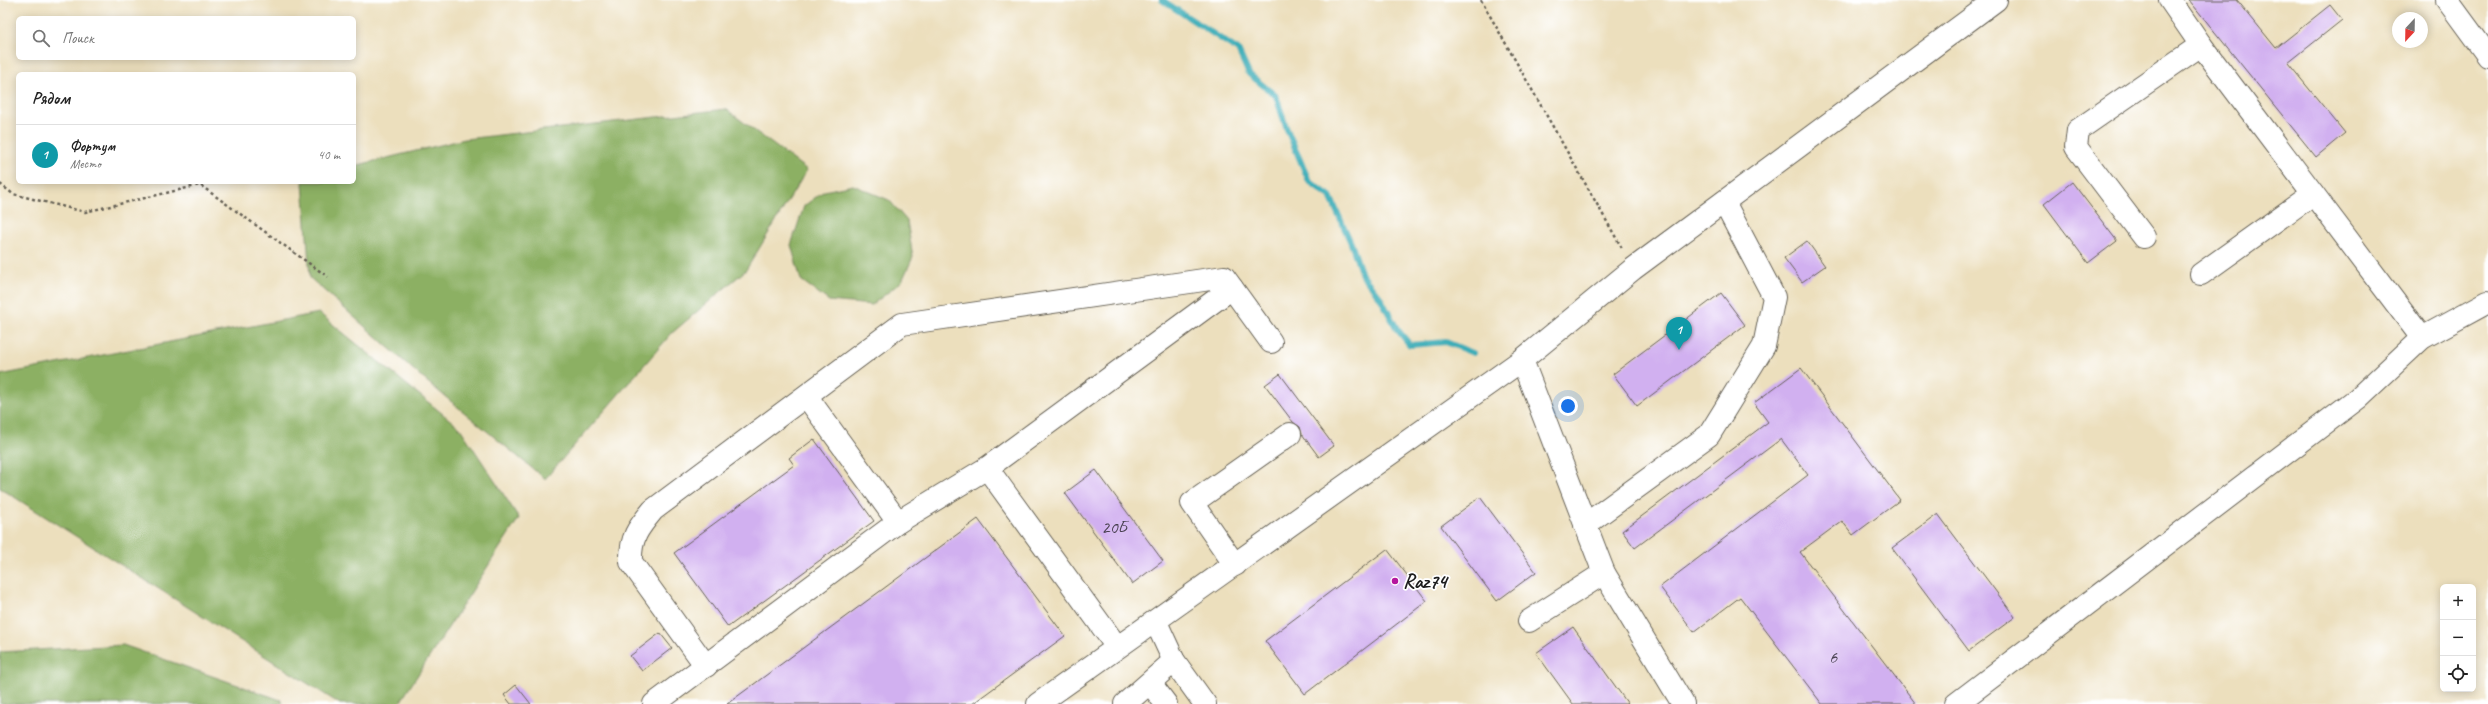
<!DOCTYPE html>
<html lang="ru">
<meta charset="utf-8">
<style>
:root{--surface:#fff;--page:#f6f6f6;--text:#222;--muted:#767676;--line:#e0e0e0;--accent:#b5179e}
body{margin:0;font-family:Caveat,sans-serif;background:var(--page);color:var(--text)}
.controls{position:absolute;right:12px;bottom:12px;display:grid;overflow:hidden;border-radius:6px;box-shadow:0 2px 10px #0003}
.controls button{width:36px;height:36px;display:grid;place-items:center;padding:0;border:0;border-bottom:1px solid var(--line);background:var(--surface);color:var(--text);font:20px sans-serif}
.compass{position:absolute;left:2392px;top:12px;width:36px;height:36px;border-radius:50%;background:var(--surface);box-shadow:0 2px 10px #0003;rotate:202deg}
.you{position:absolute;left:1568px;top:406px;width:14px;height:14px;margin:-10px;border:3px solid #fff;border-radius:50%;background:#1a73e8;box-shadow:0 0 0 6px #1a73e833}
.badge{display:grid;place-items:center;width:26px;height:26px;border-radius:50%;background:var(--accent);color:#fff;font-size:13px;font-weight:700}
.pin{position:absolute;translate:-50% -33px;filter:drop-shadow(0 1px 2px #0008)}
.pin::after{content:'';position:absolute;top:21px;width:14px;height:12px;background:inherit;clip-path:polygon(0 0,100% 0,50% 100%)}
.list{margin:0;padding:0;list-style:none}
h2{display:flex;justify-content:space-between;align-items:center;height:52px;margin:0;padding:0 16px;font-size:17px}
h2 small{font-size:13px;font-weight:400;color:var(--muted)}
.list li{display:grid;grid-template-columns:26px 1fr auto;gap:12px;align-items:center;box-sizing:border-box;height:60px;padding:0 16px;border-top:1px solid var(--line)}
.list b{display:block;font-size:15px;white-space:nowrap}
.list p{margin:0;font-size:13px;white-space:nowrap;color:var(--muted)}
.list em{font-size:13px;font-style:normal;color:var(--muted)}
.icon{flex:none;width:22px;height:22px;fill:none;stroke:currentColor;stroke-width:2;stroke-linecap:round;stroke-linejoin:round}
.map{position:relative;flex:none;width:2488px;height:704px;overflow:hidden}
.search{position:absolute;background:var(--surface);box-shadow:0 2px 10px #0003;left:16px;top:16px;width:340px;height:44px;display:flex;align-items:center;gap:10px;box-sizing:border-box;padding:0 14px;border-radius:6px;color:var(--muted);font-size:15px}
.panel{position:absolute;background:var(--surface);box-shadow:0 2px 10px #0003;left:16px;top:72px;width:340px;height:112px;border-radius:6px}
.map>svg:first-child{display:block}
.forest{fill:#8cb064;stroke:#546640}
.lines{fill:none;stroke-linecap:round;stroke-linejoin:round}
.stream{stroke:#3dadb8;stroke-width:6}
.building{fill:#d1b0f0}
.minor-casing{stroke:#656054;stroke-width:24}
.path{stroke:#656054;stroke-width:2.5;stroke-dasharray:3 3;stroke-linecap:butt}
.minor{stroke:#fff;stroke-width:22}
.poi-dot{fill:#b5179e;stroke:#fff;stroke-width:1.5}
.labels{text-anchor:middle;stroke-width:3.5;stroke-linejoin:round;paint-order:stroke}
.number-label{font-size:18px;fill:#494151}
.poi-label{font-size:20px;font-weight:bold;fill:#1c1c1c;stroke:#fff;text-anchor:start}
</style>
<div class="map">
<svg width="2488" height="704" viewBox="0 0 2488 704">
<rect width="100%" height="100%" fill="#fff"/>
<filter id="ink" filterUnits="userSpaceOnUse"><feTurbulence type="fractalNoise" baseFrequency=".025" numOctaves="2"/><feDisplacementMap in="SourceGraphic" scale="8" xChannelSelector="R" yChannelSelector="G"/><feConvolveMatrix kernelMatrix="1 2 1 2 8 2 1 2 1" color-interpolation-filters="sRGB"/></filter>
<filter id="wash" filterUnits="userSpaceOnUse"><feTurbulence type="fractalNoise" baseFrequency=".012" numOctaves="4" result="noise"/><feDisplacementMap in="SourceGraphic" scale="16" xChannelSelector="R" yChannelSelector="G"/><feGaussianBlur stdDeviation="0.9" result="paint"/><feColorMatrix in="noise" values="0 0 0 0 0 0 0 0 0 0 0 0 0 0 0 0 0 1.4 0 .05"/><feComposite in="paint" operator="in"/></filter>
<g filter="url(#wash)">
<rect width="100%" height="100%" fill="#ecdfbd"/>
<g class="forest">
<path d="M 726,109 L 807,170 L 746,270 L 672,333 L 545,479 L 425,380 L 310,278 L 303,182 L 354,182 L 354,166 L 465,139 Z"/>
<path d="M 853,185 L 889,200 L 907,221 L 913,257 L 902,281 L 872,305 L 829,301 L 801,280 L 791,245 L 804,206 L 824,191 Z"/>
<path d="M 319,313 L 460,428 L 519,518 L 399,704 L 340,704 L 0,488 L 0,375 Z"/>
<path d="M 123,645 L 281,700 L 283,704 L 0,704 L 0,652 Z"/>
</g>
<g class="lines">
<path class="stream" d="M 1162,0 L 1238,50 L 1249,74 L 1276,96 L 1286,127 L 1309,181 L 1330,196 L 1351,243 L 1362,275 L 1380,297 L 1397,329 L 1410,345 L 1446,342 L 1473,353"/>
</g>
<g id="blocks">
<g class="building">
<path d="M 2189,0 L 2237,0 L 2276,48 L 2330,5 L 2342,20 L 2288,63 L 2345,133 L 2316,157 Z"/>
<path d="M 2072,182 L 2117,241 L 2088,263 L 2044,204 Z"/>
<path d="M 1807,241 L 1825,266 L 1802,282 L 1784,258 Z"/>
<path d="M 1721,293 L 1745,325 L 1637,406 L 1613,374 Z"/>
<path d="M 1801,368 L 1900,500 L 1853,535 L 1842,521 L 1800,552 L 1916,704 L 1822,704 L 1740,597 L 1694,632 L 1660,587 L 1808,475 L 1781,439 L 1635,548 L 1622,531 L 1768,422 L 1754,403 Z"/>
<path d="M 1280,374 L 1334,446 L 1319,457 L 1302,434 L 1300,427 L 1293,422 L 1265,385 Z"/>
<path d="M 814,439 L 874,521 L 728,627 L 674,553 L 794,465 L 789,458 Z"/>
<path d="M 1096,470 L 1163,561 L 1132,584 L 1065,493 Z"/>
<path d="M 1480,497 L 1536,572 L 1497,601 L 1441,526 Z"/>
<path d="M 1938,514 L 2015,617 L 1969,651 L 1892,548 Z"/>
<path d="M 978,519 L 1065,636 L 972,704 L 727,704 Z"/>
<path d="M 1387,549 L 1427,601 L 1305,694 L 1265,641 Z"/>
<path d="M 1573,627 L 1628,704 L 1573,704 L 1536,653 Z"/>
<path d="M 660,633 L 672,648 L 642,671 L 630,656 Z"/>
<path d="M 516,685 L 531,704 L 511,704 L 504,695 Z"/>
</g>
</g>
</g>
<g filter="url(#ink)">
<use href="#blocks" fill-opacity="0" stroke="#656054" stroke-width="1"/>
<g class="lines">
<defs>
<g id="minor">
<path d="M 2170,0 L 2201,45 L 2422,338"/>
<path d="M 2447,0 L 2488,56"/>
<path d="M 2144,237 L 2076,147 L 2078,130 L 2201,45"/>
<path d="M 2201,274 L 2313,194"/>
<path d="M 1522,360 L 1604,573 L 1683,704"/>
<path d="M 807,397 L 898,522"/>
<path d="M 987,468 L 1117,647"/>
<path d="M 1585,525 L 1709,435 L 1764,346 L 1774,297 L 1724,202"/>
<path d="M 1235,565 L 1192,503 L 1290,434"/>
<path d="M 1529,621 L 1604,573"/>
<path d="M 1156,622 L 1174,661 L 1205,704"/>
<path d="M 706,666 L 631,562 C 630,538 638,528 653,510 L 902,324 L 1224,277 L 1271,342"/>
<path d="M 1151,684 L 1166,704"/>
<path d="M 654,704 L 898,522 L 987,468 L 1232,288"/>
<path d="M 1038,704 L 1522,360 L 1633,269 L 1996,0"/>
<path d="M 1125,704 L 1174,661"/>
<path d="M 1956,704 L 2358,398 L 2422,338 L 2488,302"/>
</g>
</defs>
<use href="#minor" class="minor-casing"/>
<g class="path">
<path d="M 1481,0 L 1623,250"/>
<path d="M 0,184 L 13,194 L 85,212 L 200,185 L 328,277"/>
</g>
<use href="#minor" class="minor"/>
</g>
</g>
<circle class="poi-dot" cx="1395" cy="581" r="4"/>
<g class="labels">
<g class="number-label">
<text x="1114" y="533">20Б</text>
<text x="1833" y="663">6</text>
</g>
<g class="poi-label">
<text x="1403" y="588">Raz74</text>
</g>
</g>
</svg>
<div class="controls">
<button>+</button>
<button>−</button>
<button><svg class="icon" aria-label="locate" viewBox="0 0 24 24"><circle cx="12" cy="12" r="6"/><path d="M12 2v4M12 18v4M2 12h4M18 12h4"/></svg></button>
</div>
<svg class="compass" viewBox="-18 -18 36 36"><path d="M0-13l5 13h-10z" fill="#e53935"/><path d="M0 13l5-13h-10z" fill="#767676"/></svg>
<div class="you"></div>
<div class="pin badge" style="left:1679px;top:350px;background:#0f9aa8">1</div>
<div class="search"><svg class="icon" aria-label="search" viewBox="0 0 24 24"><circle cx="10" cy="10" r="6"/><path d="M15 15l6 6"/></svg>Поиск</div>
<section class="panel">
<h2>Рядом<small></small></h2>
<ul class="list">
<li><span class="badge" style="background:#0f9aa8">1</span><div><b>Фортум</b><p>Место</p></div><em>40 m</em></li>
</ul>
</section>
</div>
